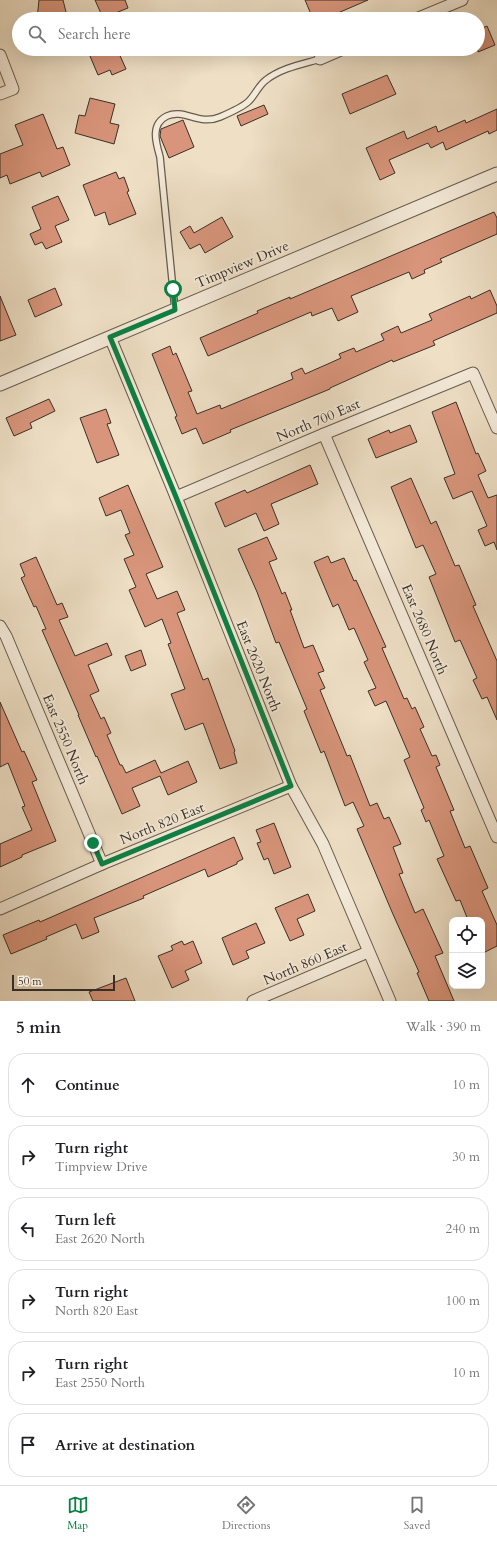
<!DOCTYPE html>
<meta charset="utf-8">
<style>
:root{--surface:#fff;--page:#f6f6f6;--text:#202124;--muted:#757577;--line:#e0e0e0;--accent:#0b8043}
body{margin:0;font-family:Cardo,serif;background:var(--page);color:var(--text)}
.controls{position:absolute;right:12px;bottom:12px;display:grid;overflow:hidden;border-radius:8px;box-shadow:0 4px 16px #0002}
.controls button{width:36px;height:36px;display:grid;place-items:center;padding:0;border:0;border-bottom:1px solid var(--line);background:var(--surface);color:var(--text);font:20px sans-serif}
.scale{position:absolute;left:12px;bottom:10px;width:103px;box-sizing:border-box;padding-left:4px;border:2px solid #383027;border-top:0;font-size:11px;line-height:14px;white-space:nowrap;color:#383027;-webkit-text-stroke:3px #f4ead9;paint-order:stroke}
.stop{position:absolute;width:12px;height:12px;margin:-9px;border:3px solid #0b8043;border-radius:50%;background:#fff}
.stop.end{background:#0b8043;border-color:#fff;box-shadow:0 1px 4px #0008}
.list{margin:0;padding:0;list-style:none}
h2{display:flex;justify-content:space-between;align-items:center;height:52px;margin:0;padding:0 16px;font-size:17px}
h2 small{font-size:13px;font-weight:400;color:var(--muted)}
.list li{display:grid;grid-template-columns:26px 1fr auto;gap:12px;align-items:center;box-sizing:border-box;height:64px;margin:0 8px 8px;padding:0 8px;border:1px solid var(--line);border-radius:16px}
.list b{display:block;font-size:15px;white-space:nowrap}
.list p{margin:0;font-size:13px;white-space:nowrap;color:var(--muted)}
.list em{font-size:13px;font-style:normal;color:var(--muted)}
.icon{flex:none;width:22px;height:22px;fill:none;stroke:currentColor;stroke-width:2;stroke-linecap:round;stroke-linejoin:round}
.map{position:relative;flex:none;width:497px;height:1001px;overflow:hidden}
.search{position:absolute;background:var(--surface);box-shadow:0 4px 16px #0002;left:12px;right:12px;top:12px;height:44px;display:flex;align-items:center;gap:10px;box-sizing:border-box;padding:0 14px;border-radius:22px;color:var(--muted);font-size:15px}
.sheet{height:484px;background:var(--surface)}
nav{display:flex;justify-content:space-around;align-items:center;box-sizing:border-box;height:56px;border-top:1px solid var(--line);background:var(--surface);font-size:11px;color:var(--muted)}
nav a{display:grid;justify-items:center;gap:2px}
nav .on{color:var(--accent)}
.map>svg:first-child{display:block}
.building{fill:#d9957b;stroke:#383027}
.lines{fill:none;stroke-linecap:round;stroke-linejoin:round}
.service-casing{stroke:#665c4e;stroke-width:8}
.minor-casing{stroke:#665c4e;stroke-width:13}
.tertiary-casing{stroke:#665c4e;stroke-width:15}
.service{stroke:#f4ead9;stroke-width:5.5}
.minor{stroke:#f4ead9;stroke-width:11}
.tertiary{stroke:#f4ead9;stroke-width:13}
.route{stroke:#0b8043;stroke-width:5}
.labels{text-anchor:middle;stroke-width:3.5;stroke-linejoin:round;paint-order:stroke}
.street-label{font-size:14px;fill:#383027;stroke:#f4ead9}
</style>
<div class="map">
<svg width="497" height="1001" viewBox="0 0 497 1001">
<rect width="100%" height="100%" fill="#eedfc5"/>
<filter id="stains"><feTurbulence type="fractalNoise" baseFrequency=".005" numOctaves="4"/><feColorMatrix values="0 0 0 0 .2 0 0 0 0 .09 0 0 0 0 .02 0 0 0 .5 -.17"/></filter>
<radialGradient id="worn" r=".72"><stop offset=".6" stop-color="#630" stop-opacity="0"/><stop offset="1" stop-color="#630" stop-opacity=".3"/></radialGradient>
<g class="building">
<path d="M 39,0 L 63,0 L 66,12 L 65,19 L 37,19 Z"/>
<path d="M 95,0 L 125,0 L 128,8 L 103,18 Z"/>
<path d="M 305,0 L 368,0 L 324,19 L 313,19 Z"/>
<path d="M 487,26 L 495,45 L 478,52 L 478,30 Z"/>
<path d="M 87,49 L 117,49 L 126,69 L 112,75 L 110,70 L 98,75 Z"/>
<path d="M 387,75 L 396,94 L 350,114 L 342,94 Z"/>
<path d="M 90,98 L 115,104 L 110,123 L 119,125 L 114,144 L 75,133 L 79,115 L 85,116 Z"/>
<path d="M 264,105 L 268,114 L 241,126 L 237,116 Z"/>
<path d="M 497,109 L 497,130 L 489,134 L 488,131 L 446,150 L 443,142 L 431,148 L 428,143 L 389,160 L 395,173 L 380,180 L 366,148 L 404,131 L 407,139 L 436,126 L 438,132 L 465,120 L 466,123 Z"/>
<path d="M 43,114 L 57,149 L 63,147 L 70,165 L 42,177 L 40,172 L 10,184 L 7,175 L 0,178 L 0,154 L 23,145 L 15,125 Z"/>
<path d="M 183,120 L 194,147 L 169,158 L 160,136 L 161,129 Z"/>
<path d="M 116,172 L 119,179 L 124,177 L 129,191 L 127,192 L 136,214 L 109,225 L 105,212 L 95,216 L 83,185 Z"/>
<path d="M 58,196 L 69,220 L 55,226 L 62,242 L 46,249 L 42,242 L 35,245 L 30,234 L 41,229 L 32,207 Z"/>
<path d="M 494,212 L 497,218 L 497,234 L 440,259 L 442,262 L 424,270 L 425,273 L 412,279 L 409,272 L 351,296 L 358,312 L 338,321 L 332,308 L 312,316 L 311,312 L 208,356 L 200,338 L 258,313 L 257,311 L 290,297 L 290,299 Z"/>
<path d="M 222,217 L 233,237 L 205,253 L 200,244 L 190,249 L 180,232 L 190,226 L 194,233 Z"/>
<path d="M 55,288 L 62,305 L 35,317 L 28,300 Z"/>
<path d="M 490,290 L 497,306 L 497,313 L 433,341 L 435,345 L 393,362 L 392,360 L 330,388 L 330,389 L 230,430 L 231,432 L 203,444 L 196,428 L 182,434 L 175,417 L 177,416 L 152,354 L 170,346 L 173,355 L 176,353 L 192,391 L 188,392 L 197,414 L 220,405 L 221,409 L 293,379 L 291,373 L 302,368 L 305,374 L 330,363 L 341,358 L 339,354 L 354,348 L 356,352 L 384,340 L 381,334 L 398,326 L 401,333 L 432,320 L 429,314 L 470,296 L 471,299 Z"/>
<path d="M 0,296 L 16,335 L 0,341 Z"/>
<path d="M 49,399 L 55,411 L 30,423 L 32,428 L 14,436 L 6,418 Z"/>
<path d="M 456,402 L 476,454 L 478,453 L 486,471 L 478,475 L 488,498 L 497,495 L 497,550 L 494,542 L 485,546 L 478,530 L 487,526 L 472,491 L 453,499 L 444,478 L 455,474 L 432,412 Z"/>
<path d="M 106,409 L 111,423 L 107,424 L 119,455 L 97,463 L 80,418 Z"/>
<path d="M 410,425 L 417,442 L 376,458 L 368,439 L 389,430 L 390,433 Z"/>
<path d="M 310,465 L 318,484 L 271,504 L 279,524 L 264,531 L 256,513 L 225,527 L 215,503 L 245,490 L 247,493 Z"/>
<path d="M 411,478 L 431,524 L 436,521 L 455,566 L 459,565 L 476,605 L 473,606 L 497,661 L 497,720 L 487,697 L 482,699 L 473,680 L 477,678 L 460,640 L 455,642 L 429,577 L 436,574 L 423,545 L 416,548 L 391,487 Z"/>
<path d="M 128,485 L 163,567 L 146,574 L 157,599 L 177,591 L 185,610 L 177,613 L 203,680 L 208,678 L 235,751 L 234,752 L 237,763 L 220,769 L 203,723 L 185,730 L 171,694 L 185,689 L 168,644 L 171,643 L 162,619 L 145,627 L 129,590 L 136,587 L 124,559 L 134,555 L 125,535 L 130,533 L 121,510 L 106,516 L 99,498 Z"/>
<path d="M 267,537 L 277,559 L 269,562 L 282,594 L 285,592 L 292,610 L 290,610 L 304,648 L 313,645 L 324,671 L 318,673 L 325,688 L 320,690 L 347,756 L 350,755 L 370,806 L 377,803 L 384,819 L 389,817 L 401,844 L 393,847 L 403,873 L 399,874 L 415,913 L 423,909 L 443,953 L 435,956 L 454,1001 L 429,1001 L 417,973 L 419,972 L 392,912 L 357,829 L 364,826 L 353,802 L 345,806 L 324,751 L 321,753 L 304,711 L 307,709 L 279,642 L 276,643 L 257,592 L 238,549 Z"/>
<path d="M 328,556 L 331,563 L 344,558 L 354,581 L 356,580 L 386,647 L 382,648 L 404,699 L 407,698 L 412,709 L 415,707 L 424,727 L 420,729 L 432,756 L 436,755 L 440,765 L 436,767 L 454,810 L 450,811 L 465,848 L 470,846 L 488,888 L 482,891 L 497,925 L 497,946 L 485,952 L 482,944 L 482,920 L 468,920 L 460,900 L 456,901 L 437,859 L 444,856 L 429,820 L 426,822 L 421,810 L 424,808 L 404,760 L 410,757 L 386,701 L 375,706 L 368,691 L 376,688 L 364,662 L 368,660 L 354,628 L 349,630 L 338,604 L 333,607 L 314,562 Z"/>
<path d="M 36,557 L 57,605 L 62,603 L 68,617 L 59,620 L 75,656 L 107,643 L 112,655 L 88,665 L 99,691 L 90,695 L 101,719 L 104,717 L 111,733 L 107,735 L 120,765 L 122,765 L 126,773 L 155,760 L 161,773 L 188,761 L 197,782 L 168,795 L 160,776 L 132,788 L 140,806 L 122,814 L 97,756 L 96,757 L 78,715 L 79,715 L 42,630 L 46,629 L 36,606 L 34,607 L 21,578 L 25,576 L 20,564 Z"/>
<path d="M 141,650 L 146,665 L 131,671 L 125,656 Z"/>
<path d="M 0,702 L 22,752 L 24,751 L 37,780 L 32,782 L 56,841 L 22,855 L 22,857 L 0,867 L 0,844 L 32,830 L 22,807 L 25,806 L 8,763 L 0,767 Z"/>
<path d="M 274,823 L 291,867 L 274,874 L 268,858 L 264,860 L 257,843 L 261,842 L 256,830 Z"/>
<path d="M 234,837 L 243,859 L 237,862 L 237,864 L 208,877 L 205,869 L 143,896 L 144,898 L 94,918 L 99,932 L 82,939 L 76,924 L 46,937 L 47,939 L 11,954 L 3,935 L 39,920 L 40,922 Z"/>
<path d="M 308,894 L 315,911 L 297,919 L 304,935 L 290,941 L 275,908 Z"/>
<path d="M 256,923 L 265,943 L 246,951 L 249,958 L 233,965 L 222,938 Z"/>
<path d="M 182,941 L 184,945 L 193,941 L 202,963 L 185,971 L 189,980 L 172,988 L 158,956 L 173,950 L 171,946 Z"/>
<path d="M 126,978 L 135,1001 L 93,1001 L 89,992 Z"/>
</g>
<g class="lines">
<defs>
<path id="service" d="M 175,310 L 160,157 C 156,143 150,124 167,116 C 184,108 199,126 220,117 C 227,114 243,107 249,101 C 255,95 259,85 266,80 C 281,68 303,64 320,59"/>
<g id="minor">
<path d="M 416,19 L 462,0"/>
<path d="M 0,55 L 13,89 L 0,94"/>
<path d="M 320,59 L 343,49"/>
<path d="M 110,337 L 176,497 L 291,786 L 323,844 L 390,1001"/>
<path d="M 324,434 L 497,837"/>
<path d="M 176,497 L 324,434 L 473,373 L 497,428"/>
<path d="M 0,626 L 6,636 L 102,864"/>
<path d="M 0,909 L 102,864 L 291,786"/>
<path d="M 253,1001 L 368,952"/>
</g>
<path id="tertiary" d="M 0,384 L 497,174"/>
</defs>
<use href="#service" class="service-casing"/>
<use href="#minor" class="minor-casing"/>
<use href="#tertiary" class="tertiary-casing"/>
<use href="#service" class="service"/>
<use href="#minor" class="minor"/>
<use href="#tertiary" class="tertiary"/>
</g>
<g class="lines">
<path class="route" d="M 93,843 L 102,864 L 291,786 L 176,497 L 110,337 L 175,310 L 173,289"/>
</g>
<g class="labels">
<g class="street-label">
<text transform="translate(242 264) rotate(-23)" y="5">Timpview Drive</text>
<text transform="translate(318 420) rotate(-23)" y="5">North 700 East</text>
<text transform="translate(425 629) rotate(67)" y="5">East 2680 North</text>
<text transform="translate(259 666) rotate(68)" y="5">East 2620 North</text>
<text transform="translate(66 739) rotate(67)" y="5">East 2550 North</text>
<text transform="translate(162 823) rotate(-22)" y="5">North 820 East</text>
<text transform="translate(305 963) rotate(-23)" y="5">North 860 East</text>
</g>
</g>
<rect width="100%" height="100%" filter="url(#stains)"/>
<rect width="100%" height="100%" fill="url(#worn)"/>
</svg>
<div class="controls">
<button><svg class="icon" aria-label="locate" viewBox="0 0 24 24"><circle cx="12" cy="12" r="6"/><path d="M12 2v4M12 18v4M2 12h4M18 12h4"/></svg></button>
<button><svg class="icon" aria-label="layers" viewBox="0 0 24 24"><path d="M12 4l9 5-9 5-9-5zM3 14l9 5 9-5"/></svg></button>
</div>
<div class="scale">50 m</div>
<div class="stop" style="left:173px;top:289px"></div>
<div class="stop end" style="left:93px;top:843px"></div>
<div class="search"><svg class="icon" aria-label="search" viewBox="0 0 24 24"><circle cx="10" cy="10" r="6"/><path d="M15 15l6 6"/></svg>Search here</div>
</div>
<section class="sheet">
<h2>5 min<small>Walk · 390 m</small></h2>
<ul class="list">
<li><svg class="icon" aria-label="ahead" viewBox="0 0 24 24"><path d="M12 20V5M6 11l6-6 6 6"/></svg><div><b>Continue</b></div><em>10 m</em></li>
<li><svg class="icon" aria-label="right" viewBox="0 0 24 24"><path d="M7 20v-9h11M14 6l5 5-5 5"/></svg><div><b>Turn right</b><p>Timpview Drive</p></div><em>30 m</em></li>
<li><svg class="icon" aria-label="left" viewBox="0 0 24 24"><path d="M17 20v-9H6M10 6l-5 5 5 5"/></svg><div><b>Turn left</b><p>East 2620 North</p></div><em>240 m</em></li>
<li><svg class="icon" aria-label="right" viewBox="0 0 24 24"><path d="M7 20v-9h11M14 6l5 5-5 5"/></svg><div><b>Turn right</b><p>North 820 East</p></div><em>100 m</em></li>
<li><svg class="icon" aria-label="right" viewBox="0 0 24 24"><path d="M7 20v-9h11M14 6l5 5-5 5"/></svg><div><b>Turn right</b><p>East 2550 North</p></div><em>10 m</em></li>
<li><svg class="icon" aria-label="arrive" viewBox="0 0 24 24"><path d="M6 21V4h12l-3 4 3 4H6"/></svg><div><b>Arrive at destination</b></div></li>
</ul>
</section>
<nav>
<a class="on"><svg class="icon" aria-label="map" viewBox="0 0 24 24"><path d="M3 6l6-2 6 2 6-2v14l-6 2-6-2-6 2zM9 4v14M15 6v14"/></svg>Map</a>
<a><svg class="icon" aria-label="directions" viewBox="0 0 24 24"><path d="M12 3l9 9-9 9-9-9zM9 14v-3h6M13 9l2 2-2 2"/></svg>Directions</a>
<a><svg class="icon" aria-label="saved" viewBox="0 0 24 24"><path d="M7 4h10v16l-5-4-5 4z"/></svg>Saved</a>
</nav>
